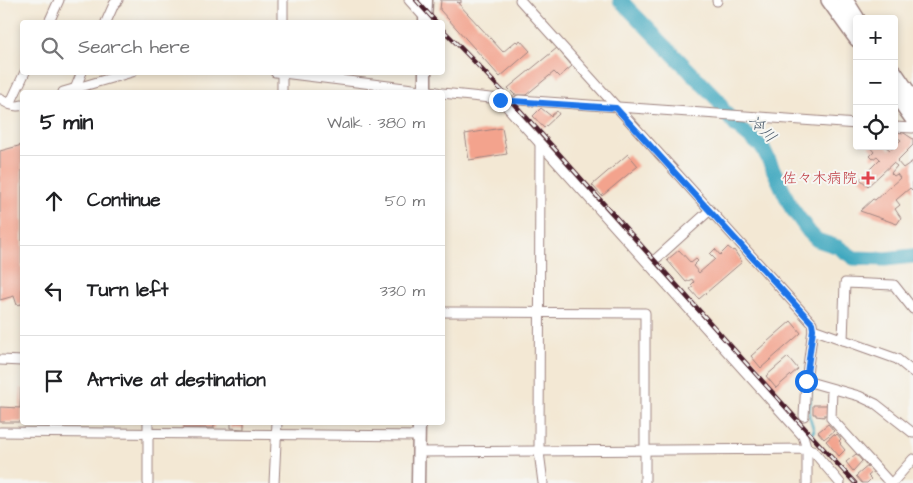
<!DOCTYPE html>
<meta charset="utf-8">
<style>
:root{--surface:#fff;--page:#f6f6f6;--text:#202124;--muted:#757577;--line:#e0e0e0}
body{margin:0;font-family:"Architects Daughter","Klee One",sans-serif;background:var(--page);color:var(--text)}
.controls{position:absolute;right:15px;top:15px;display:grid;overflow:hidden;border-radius:5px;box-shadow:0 2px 8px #0003}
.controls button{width:45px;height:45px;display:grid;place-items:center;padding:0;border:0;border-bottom:1px solid var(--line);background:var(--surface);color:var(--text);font:25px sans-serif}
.stop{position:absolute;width:15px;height:15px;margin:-11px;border:4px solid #1a73e8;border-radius:50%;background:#fff}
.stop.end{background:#1a73e8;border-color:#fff;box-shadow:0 1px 5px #0008}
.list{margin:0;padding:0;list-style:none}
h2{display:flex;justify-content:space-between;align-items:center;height:65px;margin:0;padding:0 20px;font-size:21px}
h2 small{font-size:16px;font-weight:400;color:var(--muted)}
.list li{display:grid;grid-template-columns:32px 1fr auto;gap:15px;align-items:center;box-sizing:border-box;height:90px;padding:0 20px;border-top:1px solid var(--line)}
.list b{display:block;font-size:19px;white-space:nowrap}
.list em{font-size:16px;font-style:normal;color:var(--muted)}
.icon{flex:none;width:28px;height:28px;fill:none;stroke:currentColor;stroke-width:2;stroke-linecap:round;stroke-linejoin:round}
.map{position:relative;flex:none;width:913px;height:483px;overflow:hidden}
.search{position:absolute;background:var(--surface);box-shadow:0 2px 8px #0003;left:20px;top:20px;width:425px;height:55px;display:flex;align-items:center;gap:12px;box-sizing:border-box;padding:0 18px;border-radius:5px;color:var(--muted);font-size:19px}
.panel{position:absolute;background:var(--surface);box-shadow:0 2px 8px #0003;left:20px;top:90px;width:425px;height:335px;border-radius:5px}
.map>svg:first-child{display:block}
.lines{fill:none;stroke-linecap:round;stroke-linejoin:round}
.stream{stroke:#3fa8bf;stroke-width:2.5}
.river{stroke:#3fa8bf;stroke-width:15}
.building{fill:#f3a38d}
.lane-casing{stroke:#9e8480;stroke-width:7}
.street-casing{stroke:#9e8480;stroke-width:11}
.secondary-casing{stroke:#9e8480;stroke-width:15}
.primary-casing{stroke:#9e8480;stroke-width:18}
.lane{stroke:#fff;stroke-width:4.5}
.street{stroke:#fff;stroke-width:9}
.secondary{stroke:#fff;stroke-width:12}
.primary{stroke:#fff;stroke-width:15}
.rail-casing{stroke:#4a1f2b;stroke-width:4.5}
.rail{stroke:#f6f6f2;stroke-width:2.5;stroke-dasharray:8;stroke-linecap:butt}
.route{stroke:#1a73e8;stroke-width:6}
.health-dot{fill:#e0444e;stroke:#f6f6f2;stroke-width:2}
.labels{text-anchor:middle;stroke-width:4;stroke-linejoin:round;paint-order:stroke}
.health-label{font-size:15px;fill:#be3a42;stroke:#f6f6f2;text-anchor:end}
.water-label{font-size:16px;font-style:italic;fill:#465666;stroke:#f6f6f2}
</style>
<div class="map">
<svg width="913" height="483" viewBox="0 0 913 483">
<rect width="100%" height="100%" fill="#f6f6f2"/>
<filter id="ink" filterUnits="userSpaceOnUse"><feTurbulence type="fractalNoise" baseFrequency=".02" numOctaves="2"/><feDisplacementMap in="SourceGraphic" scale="10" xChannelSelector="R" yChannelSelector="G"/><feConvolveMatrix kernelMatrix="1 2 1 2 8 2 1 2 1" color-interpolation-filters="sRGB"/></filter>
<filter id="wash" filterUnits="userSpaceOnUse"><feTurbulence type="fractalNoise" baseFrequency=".0096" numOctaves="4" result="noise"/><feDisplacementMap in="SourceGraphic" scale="20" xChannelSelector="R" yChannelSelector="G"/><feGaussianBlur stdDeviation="1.12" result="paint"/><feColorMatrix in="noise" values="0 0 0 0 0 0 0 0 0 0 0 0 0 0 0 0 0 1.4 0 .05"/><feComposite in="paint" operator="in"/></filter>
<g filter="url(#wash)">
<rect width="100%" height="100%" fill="#f3e8d4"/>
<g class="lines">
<path class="stream" d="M 811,434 L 814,431 L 809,415 L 812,386"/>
<path class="river" d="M 620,0 L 718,100 L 723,110 L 736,126 L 763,148 L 791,207 L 809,232 L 817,240 L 838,247 L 854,258 L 885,259 L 913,256"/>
</g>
<g id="blocks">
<g class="building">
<path d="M 441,0 L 461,0 L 461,3 L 457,2 L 503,52 L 516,41 L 518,43 L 520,40 L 530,51 L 500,77 L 440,10 Z"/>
<path d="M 557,48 L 572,66 L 559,77 L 554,72 L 526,95 L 515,95 L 508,88 Z"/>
<path d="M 541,108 L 551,116 L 557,111 L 559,114 L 544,128 L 533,116 Z"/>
<path d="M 502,128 L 507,154 L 469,160 L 465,134 Z"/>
<path d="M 894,132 L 904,133 L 913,139 L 913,145 L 897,161 L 903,168 L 913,161 L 913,191 L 910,188 L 896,200 L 900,205 L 895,209 L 901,218 L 897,224 L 860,211 L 873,199 L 875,200 L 900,178 L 897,174 L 894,176 L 891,173 L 897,166 L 893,163 L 868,186 L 860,179 L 880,159 L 877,156 L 873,159 L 870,156 L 874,152 L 869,146 L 885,146 L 890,150 L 901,140 L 894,135 Z"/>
<path d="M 22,145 L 22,309 L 21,304 L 17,305 L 14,296 L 0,300 L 0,151 Z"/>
<path d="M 628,154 L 638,166 L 602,196 L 592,185 Z"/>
<path d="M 728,247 L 733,251 L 734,250 L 742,262 L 699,299 L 690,289 L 693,287 L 691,285 L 694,282 L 692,279 L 686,282 L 667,260 L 679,250 L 691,263 L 696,259 L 698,261 L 693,266 L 699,273 L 715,259 L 710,254 L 715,249 L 720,255 Z"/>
<path d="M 791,321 L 801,333 L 761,368 L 751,356 Z"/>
<path d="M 788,357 L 798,369 L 776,388 L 766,376 Z"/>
<path d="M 21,388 L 22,388 L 22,422 L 0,422 L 0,407 L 20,408 Z"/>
<path d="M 813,405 L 827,405 L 828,415 L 824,415 L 824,417 L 816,416 L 816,414 L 813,414 Z"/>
<rect x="184" y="422" width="30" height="6"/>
<path d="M 231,422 L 244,422 L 244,429 L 231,428 Z"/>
<path d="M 828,424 L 834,431 L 824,439 L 818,432 Z"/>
<path d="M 834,434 L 835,436 L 837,434 L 841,439 L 839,441 L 841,443 L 840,444 L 845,450 L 839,456 L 826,441 Z"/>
<path d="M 856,454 L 862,461 L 853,471 L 846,462 Z"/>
<path d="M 869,465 L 874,471 L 868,476 L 871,479 L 867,483 L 862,483 L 856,476 Z"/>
</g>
</g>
</g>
<g filter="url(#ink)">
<use href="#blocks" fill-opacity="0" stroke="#9e8480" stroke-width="1"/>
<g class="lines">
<defs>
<path id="lane" d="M 501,100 L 519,100"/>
<g id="street">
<path d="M 409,0 L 426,19"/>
<path d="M 520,0 L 812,323 L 813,329 L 806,381 L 859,396 L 876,404 L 913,433"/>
<path d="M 717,0 L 717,1"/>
<path d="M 49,22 L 59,0"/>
<path d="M 106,22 L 114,4 L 118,0"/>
<path d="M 283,22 L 283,0"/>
<path d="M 275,72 L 437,92"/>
<path d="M 75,89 L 82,72"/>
<path d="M 63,92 L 132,72"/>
<path d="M 282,92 L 282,72"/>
<path d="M 442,93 L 500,99 L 803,436 L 807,449 L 807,483"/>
<path d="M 0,99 C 7,103 14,108 22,105"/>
<path d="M 519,100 L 857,124"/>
<path d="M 10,104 L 25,72"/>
<path d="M 894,127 L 913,128"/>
<path d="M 540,145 L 539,452 L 543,483"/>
<path d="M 657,258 L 709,211"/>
<path d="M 442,312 L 645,313 L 645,483"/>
<path d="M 813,329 L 897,359 L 913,372"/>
<path d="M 843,340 L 845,283 L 894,285 L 913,309"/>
<path d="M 0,360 L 22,361"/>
<path d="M 832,389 L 831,418 L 890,483"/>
<path d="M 804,416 L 806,381"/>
<path d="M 148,422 L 148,483"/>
<path d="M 0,432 L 419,436"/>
<path d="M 419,452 L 807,449 L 812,450 L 840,483"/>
<path d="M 274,483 L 277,422"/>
<path d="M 892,483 L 913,459"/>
</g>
<g id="secondary">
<path d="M 425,22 L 426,0"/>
<path d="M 425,92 L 425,72"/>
<path d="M 418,483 L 419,422"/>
</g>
<g id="primary">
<path d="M 829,0 L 857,39"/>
<path d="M 845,0 L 857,19"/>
<path d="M 894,72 L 913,100"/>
<path d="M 894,92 L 913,119"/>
</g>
</defs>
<use href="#lane" class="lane-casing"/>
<use href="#street" class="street-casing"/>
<use href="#secondary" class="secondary-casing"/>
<use href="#primary" class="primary-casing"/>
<use href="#lane" class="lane"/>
<use href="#street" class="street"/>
<use href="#secondary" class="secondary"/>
<use href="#primary" class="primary"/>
<defs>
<g id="rail">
<path d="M 416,0 L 436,22"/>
<path d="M 442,29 C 492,78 538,130 584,182 C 675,282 763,384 855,483"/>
</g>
</defs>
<use href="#rail" class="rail-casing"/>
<use href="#rail" class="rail"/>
</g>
</g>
<g class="lines" filter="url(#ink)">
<path class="route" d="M 500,100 L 616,108 L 812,323 L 813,329 L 806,381"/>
</g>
<path class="health-dot" d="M865.5 170.5h5v5h5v5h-5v5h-5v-5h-5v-5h5z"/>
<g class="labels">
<g class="health-label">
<text x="857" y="183">佐々木病院</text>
</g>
<g class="water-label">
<text transform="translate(763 128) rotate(45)" y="6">冷川</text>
</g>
</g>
</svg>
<div class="controls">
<button>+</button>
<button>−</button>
<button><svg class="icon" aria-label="locate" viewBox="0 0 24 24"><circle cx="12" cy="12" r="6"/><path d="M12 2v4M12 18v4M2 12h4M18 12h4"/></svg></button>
</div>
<div class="stop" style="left:806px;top:381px"></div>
<div class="stop end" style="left:500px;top:100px"></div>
<div class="search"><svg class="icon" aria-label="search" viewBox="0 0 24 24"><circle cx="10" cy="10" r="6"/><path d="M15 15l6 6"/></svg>Search here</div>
<section class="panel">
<h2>5 min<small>Walk · 380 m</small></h2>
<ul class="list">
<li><svg class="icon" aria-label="ahead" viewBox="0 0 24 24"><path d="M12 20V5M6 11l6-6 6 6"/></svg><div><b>Continue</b></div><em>50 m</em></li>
<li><svg class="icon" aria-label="left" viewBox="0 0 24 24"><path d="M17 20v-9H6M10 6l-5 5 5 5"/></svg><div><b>Turn left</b></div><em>330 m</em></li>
<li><svg class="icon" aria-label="arrive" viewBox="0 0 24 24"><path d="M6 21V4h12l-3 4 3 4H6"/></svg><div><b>Arrive at destination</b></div></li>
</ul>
</section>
</div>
